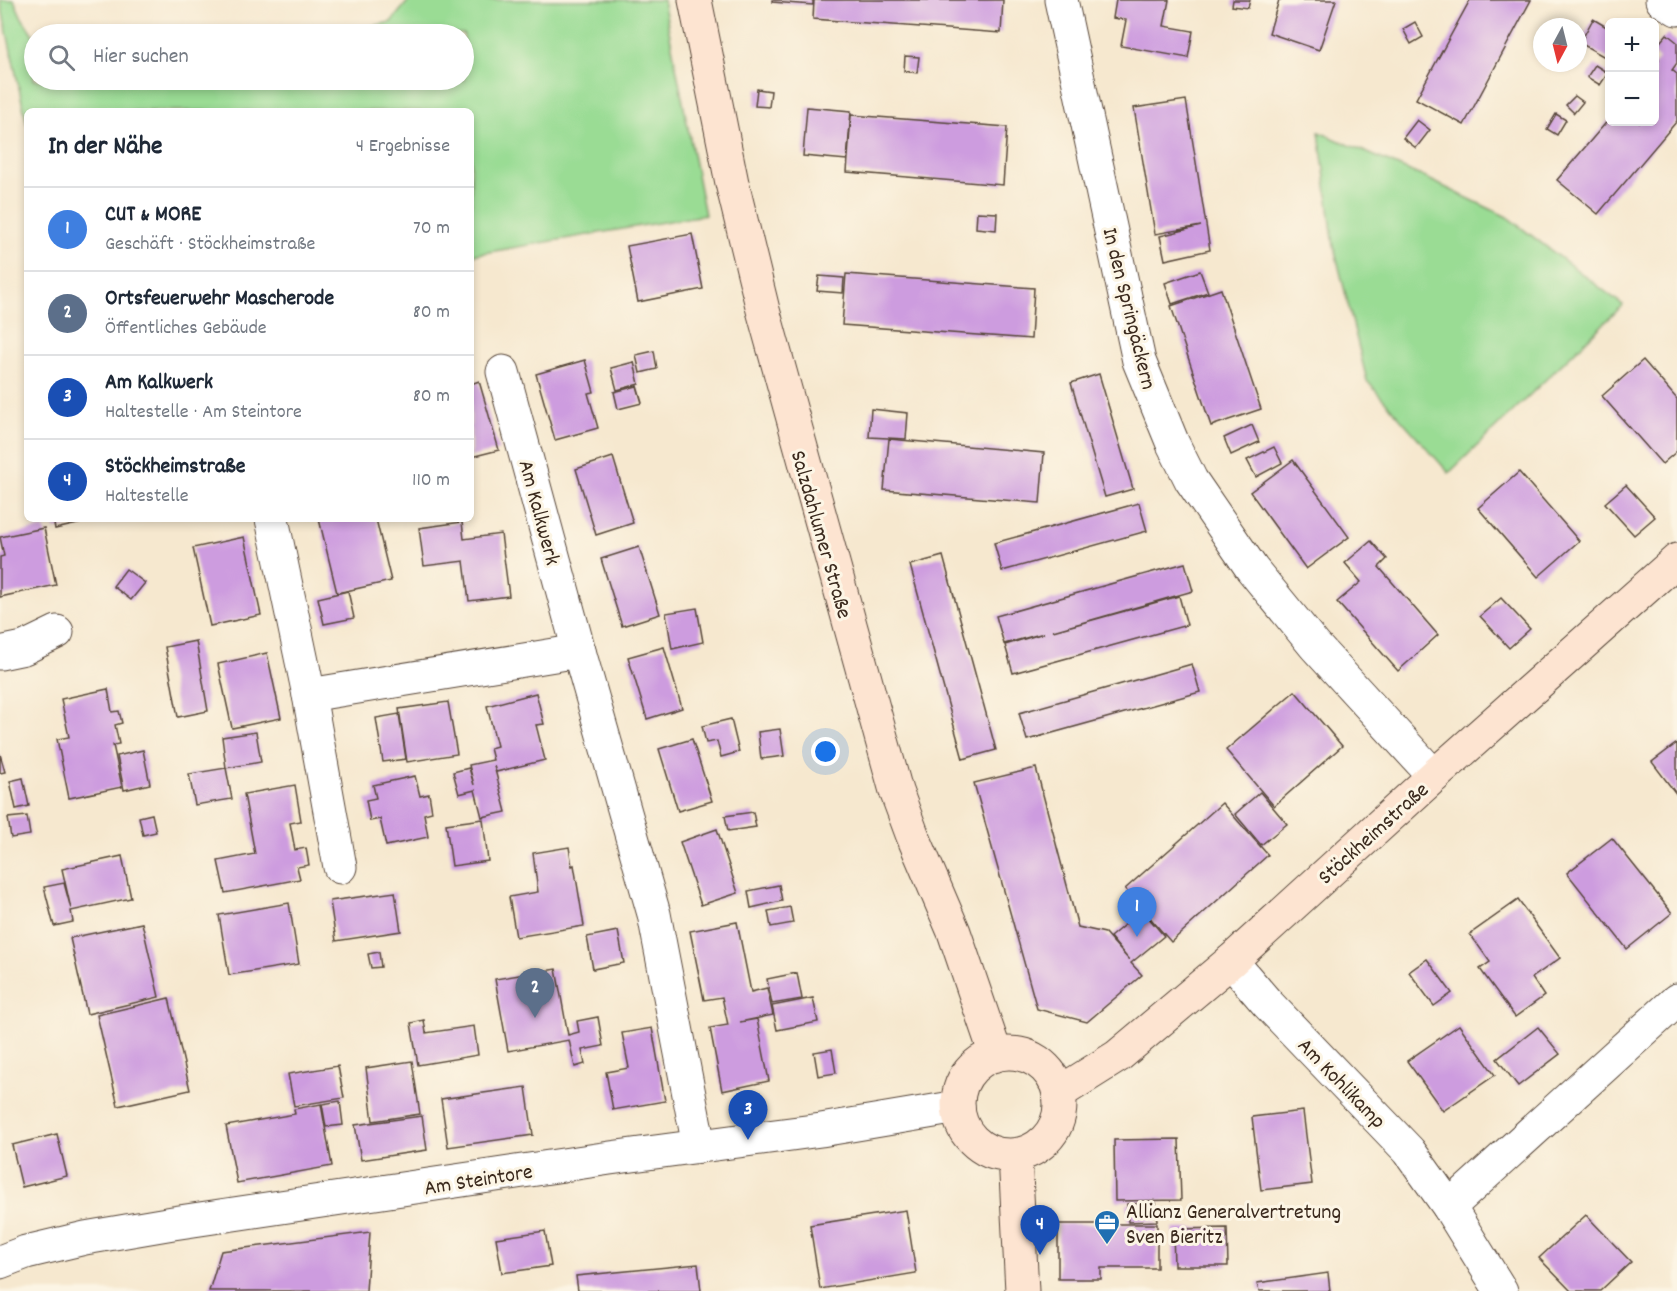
<!DOCTYPE html>
<html lang="de">
<meta charset="utf-8">
<style>
:root{--surface:#fff;--page:#f2f2f3;--text:#1f2937;--muted:#747a83;--line:#e0e1e3;--accent:#1a73e8}
body{margin:0;font-family:Dekko,sans-serif;background:var(--page);color:var(--text)}
.controls{position:absolute;right:18px;top:18px;display:grid;overflow:hidden;border-radius:9px;box-shadow:0 3px 9px #0003}
.controls button{width:54px;height:54px;display:grid;place-items:center;padding:0;border:0;border-bottom:2px solid var(--line);background:var(--surface);color:var(--text);font:30px sans-serif}
.compass{position:absolute;left:1533px;top:18px;width:54px;height:54px;border-radius:50%;background:var(--surface);box-shadow:0 3px 9px #0003;rotate:187deg}
.you{position:absolute;left:826px;top:752px;width:21px;height:21px;margin:-15px;border:4px solid #fff;border-radius:50%;background:#1a73e8;box-shadow:0 0 0 9px #1a73e833}
.badge{display:grid;place-items:center;width:39px;height:39px;border-radius:50%;background:var(--accent);color:#fff;font-size:20px;font-weight:700}
.pin{position:absolute;translate:-50% -50px;filter:drop-shadow(0 2px 3px #0008)}
.pin::after{content:'';position:absolute;top:32px;width:21px;height:18px;background:inherit;clip-path:polygon(0 0,100% 0,50% 100%)}
.list{margin:0;padding:0;list-style:none}
h2{display:flex;justify-content:space-between;align-items:center;height:78px;margin:0;padding:0 24px;font-size:26px}
h2 small{font-size:20px;font-weight:400;color:var(--muted)}
.list li{display:grid;grid-template-columns:39px 1fr auto;gap:18px;align-items:center;box-sizing:border-box;height:84px;padding:0 24px;border-top:2px solid var(--line)}
.list b{display:block;font-size:22px;white-space:nowrap}
.list p{margin:0;font-size:20px;white-space:nowrap;color:var(--muted)}
.list em{font-size:20px;font-style:normal;color:var(--muted)}
.icon{flex:none;width:33px;height:33px;fill:none;stroke:currentColor;stroke-width:2;stroke-linecap:round;stroke-linejoin:round}
.map{position:relative;flex:none;width:1677px;height:1291px;overflow:hidden}
.search{position:absolute;background:var(--surface);box-shadow:0 3px 9px #0003;left:24px;top:24px;width:450px;height:66px;display:flex;align-items:center;gap:15px;box-sizing:border-box;padding:0 21px;border-radius:33px;color:var(--muted);font-size:22px}
.panel{position:absolute;background:var(--surface);box-shadow:0 3px 9px #0003;left:24px;top:108px;width:450px;height:414px;border-radius:9px}
.map>svg:first-child{display:block}
.green{fill:#9adc94;stroke:#6a8359;stroke-width:1.5}
.building{fill:#cd9cdf}
.lines{fill:none;stroke-linecap:round;stroke-linejoin:round}
.minor-casing{stroke:#574639;stroke-width:35}
.tertiary-casing{stroke:#574639;stroke-width:35}
.secondary-casing{stroke:#574639;stroke-width:35}
.minor{stroke:#fff;stroke-width:33}
.tertiary{stroke:#fff;stroke-width:33}
.secondary{stroke:#fde4d1;stroke-width:33}
.labels{text-anchor:middle;stroke-width:6;stroke-linejoin:round;paint-order:stroke}
.street-label{font-size:22px;fill:#3b2a1e;stroke:#fcf5e5}
.poi-label{font-size:22px;fill:#3b2a1e;stroke:#fcf5e5;text-anchor:start}
</style>
<div class="map">
<svg width="1677" height="1291" viewBox="0 0 1677 1291">
<rect width="100%" height="100%" fill="#fcf5e5"/>
<filter id="ink" filterUnits="userSpaceOnUse"><feTurbulence type="fractalNoise" baseFrequency=".0167" numOctaves="2"/><feDisplacementMap in="SourceGraphic" scale="12" xChannelSelector="R" yChannelSelector="G"/><feConvolveMatrix kernelMatrix="1 2 1 2 8 2 1 2 1" color-interpolation-filters="sRGB"/></filter>
<filter id="wash" filterUnits="userSpaceOnUse"><feTurbulence type="fractalNoise" baseFrequency=".008" numOctaves="4" result="noise"/><feDisplacementMap in="SourceGraphic" scale="24" xChannelSelector="R" yChannelSelector="G"/><feGaussianBlur stdDeviation="1.35" result="paint"/><feColorMatrix in="noise" values="0 0 0 0 0 0 0 0 0 0 0 0 0 0 0 0 0 1.4 0 .05"/><feComposite in="paint" operator="in"/></filter>
<g filter="url(#wash)">
<rect width="100%" height="100%" fill="#f6e8cf"/>
<g class="green">
<path d="M 0,0 L 14,0 L 22,18 L 34,36 L 34,80 L 464,80 L 464,34 L 335,34 L 391,22 L 409,0 L 663,0 L 705,215 L 471,255 L 471,111 L 27,111 L 27,125 Z"/>
<path d="M 1319,132 L 1426,178 L 1507,217 L 1623,305 L 1449,473 L 1367,381 L 1334,247 Z"/>
</g>
<g id="blocks">
<g class="building">
<path d="M 772,0 L 813,0 L 813,5 L 772,2 Z"/>
<path d="M 814,0 L 1003,0 L 1001,33 L 813,19 Z"/>
<path d="M 1116,0 L 1169,0 L 1164,26 L 1193,31 L 1188,58 L 1121,46 L 1126,20 L 1113,18 Z"/>
<path d="M 1233,0 L 1250,0 L 1248,8 L 1232,6 Z"/>
<path d="M 1279,0 L 1336,0 L 1319,50 L 1269,33 Z"/>
<path d="M 1470,0 L 1531,0 L 1464,125 L 1416,99 Z"/>
<path d="M 1593,19 L 1610,29 L 1610,60 L 1580,43 Z"/>
<path d="M 1415,22 L 1423,37 L 1411,44 L 1403,29 Z"/>
<path d="M 1667,34 L 1677,42 L 1677,63 L 1672,70 L 1677,74 L 1677,121 L 1598,214 L 1557,180 L 1610,118 L 1610,122 L 1654,122 L 1654,65 L 1659,59 L 1654,55 L 1654,49 Z"/>
<path d="M 905,56 L 919,57 L 917,73 L 904,71 Z"/>
<path d="M 1595,65 L 1608,73 L 1600,85 L 1587,77 Z"/>
<path d="M 757,89 L 771,91 L 769,107 L 755,106 Z"/>
<path d="M 1575,96 L 1583,102 L 1574,113 L 1566,105 Z"/>
<path d="M 1186,100 L 1210,250 L 1165,260 L 1160,236 L 1201,226 L 1155,234 L 1134,108 Z"/>
<path d="M 807,107 L 851,111 L 847,160 L 803,156 Z"/>
<path d="M 1556,114 L 1566,120 L 1557,135 L 1547,129 Z"/>
<path d="M 851,115 L 1007,127 L 1003,185 L 847,172 Z"/>
<path d="M 1417,120 L 1430,130 L 1416,148 L 1403,138 Z"/>
<path d="M 977,212 L 997,213 L 996,230 L 976,228 Z"/>
<path d="M 692,234 L 703,289 L 638,302 L 627,246 Z"/>
<path d="M 1200,271 L 1208,292 L 1172,304 L 1165,283 Z"/>
<path d="M 846,274 L 1034,288 L 1031,339 L 842,325 Z"/>
<path d="M 819,276 L 844,278 L 843,293 L 817,291 Z"/>
<path d="M 1221,289 L 1261,409 L 1211,426 L 1171,306 Z"/>
<path d="M 654,351 L 657,369 L 640,373 L 636,355 Z"/>
<path d="M 585,360 L 594,392 L 588,393 L 598,428 L 555,440 L 536,374 Z"/>
<path d="M 1643,360 L 1677,399 L 1677,451 L 1662,464 L 1602,396 Z"/>
<path d="M 634,362 L 639,384 L 617,390 L 611,368 Z"/>
<path d="M 1099,374 L 1133,489 L 1105,497 L 1071,383 Z"/>
<path d="M 479,381 L 499,450 L 471,457 L 471,384 Z"/>
<path d="M 637,386 L 642,403 L 618,409 L 614,392 Z"/>
<path d="M 871,409 L 908,413 L 906,439 L 869,437 Z"/>
<path d="M 1252,425 L 1259,442 L 1231,455 L 1224,438 Z"/>
<path d="M 889,439 L 1044,453 L 1040,503 L 884,490 Z"/>
<path d="M 1274,447 L 1282,463 L 1256,477 L 1247,460 Z"/>
<path d="M 613,457 L 633,523 L 596,535 L 576,469 Z"/>
<path d="M 1293,460 L 1349,537 L 1306,569 L 1250,492 Z"/>
<path d="M 1519,472 L 1579,541 L 1538,577 L 1478,508 Z"/>
<path d="M 1626,485 L 1655,517 L 1634,535 L 1605,503 Z"/>
<path d="M 1139,503 L 1147,531 L 1002,571 L 994,543 Z"/>
<path d="M 53,519 L 90,519 L 91,521 L 55,529 Z"/>
<path d="M 319,519 L 376,519 L 391,581 L 337,593 Z"/>
<path d="M 462,522 L 464,539 L 501,534 L 509,596 L 469,601 L 464,561 L 424,566 L 419,528 Z"/>
<path d="M 44,528 L 56,585 L 0,597 L 0,557 L 4,556 L 0,537 Z"/>
<path d="M 244,537 L 261,615 L 210,626 L 193,548 Z"/>
<path d="M 1371,541 L 1387,559 L 1379,567 L 1438,635 L 1398,671 L 1337,602 L 1361,582 L 1345,563 Z"/>
<path d="M 639,547 L 660,614 L 622,626 L 601,559 Z"/>
<path d="M 943,556 L 996,750 L 963,759 L 910,565 Z"/>
<path d="M 1185,563 L 1193,591 L 1053,631 L 1179,596 L 1187,625 L 1013,673 L 1005,645 L 1044,633 L 1004,644 L 996,616 Z"/>
<path d="M 126,569 L 145,583 L 131,600 L 113,586 Z"/>
<path d="M 348,591 L 354,618 L 324,624 L 318,598 Z"/>
<path d="M 1501,598 L 1530,629 L 1509,648 L 1480,616 Z"/>
<path d="M 697,608 L 703,642 L 672,649 L 666,613 Z"/>
<path d="M 196,641 L 208,711 L 178,717 L 165,647 Z"/>
<path d="M 664,647 L 682,708 L 647,719 L 628,657 Z"/>
<path d="M 267,653 L 281,718 L 232,728 L 218,664 Z"/>
<path d="M 1192,664 L 1200,692 L 1027,740 L 1019,713 Z"/>
<path d="M 108,689 L 112,712 L 119,711 L 122,723 L 115,725 L 119,744 L 113,745 L 122,787 L 69,798 L 57,739 L 69,737 L 61,699 Z"/>
<path d="M 1295,691 L 1342,746 L 1274,806 L 1226,750 Z"/>
<path d="M 536,693 L 544,724 L 536,725 L 545,760 L 496,772 L 494,766 L 506,812 L 482,817 L 475,790 L 459,794 L 453,772 L 469,768 L 474,785 L 469,765 L 493,760 L 490,748 L 497,746 L 487,706 Z"/>
<path d="M 448,702 L 457,754 L 407,762 L 399,709 Z"/>
<path d="M 399,714 L 406,759 L 383,762 L 376,718 Z"/>
<path d="M 731,719 L 739,752 L 721,757 L 717,741 L 706,743 L 702,726 Z"/>
<path d="M 780,729 L 784,756 L 761,759 L 758,732 Z"/>
<path d="M 256,732 L 261,762 L 226,768 L 222,737 Z"/>
<path d="M 692,739 L 712,801 L 678,811 L 659,749 Z"/>
<path d="M 1677,743 L 1677,795 L 1652,762 Z"/>
<path d="M 143,750 L 150,784 L 124,790 L 117,756 Z"/>
<path d="M 0,754 L 5,772 L 0,773 Z"/>
<path d="M 226,768 L 232,799 L 195,805 L 189,774 Z"/>
<path d="M 1036,768 L 1078,927 L 1105,933 L 1129,960 L 1110,937 L 1142,910 L 1164,936 L 1131,963 L 1142,975 L 1087,1022 L 1037,1009 L 974,783 Z"/>
<path d="M 415,776 L 420,796 L 429,794 L 432,812 L 424,814 L 428,837 L 386,846 L 380,819 L 370,821 L 366,800 L 376,798 L 373,785 Z"/>
<path d="M 23,778 L 29,806 L 16,809 L 10,781 Z"/>
<path d="M 295,785 L 301,821 L 290,823 L 295,850 L 306,848 L 309,865 L 297,867 L 300,879 L 225,893 L 218,861 L 255,854 L 244,794 Z"/>
<path d="M 1260,792 L 1287,824 L 1261,845 L 1235,814 Z"/>
<path d="M 1222,803 L 1268,855 L 1171,942 L 1125,889 Z"/>
<path d="M 753,812 L 756,827 L 728,831 L 725,816 Z"/>
<path d="M 152,814 L 156,832 L 143,835 L 139,817 Z"/>
<path d="M 27,816 L 30,835 L 11,838 L 8,818 Z"/>
<path d="M 483,819 L 488,861 L 452,866 L 446,824 Z"/>
<path d="M 717,829 L 738,893 L 701,905 L 680,842 Z"/>
<path d="M 1612,838 L 1672,913 L 1627,949 L 1567,873 Z"/>
<path d="M 569,847 L 572,866 L 574,865 L 584,926 L 516,937 L 509,897 L 538,892 L 533,853 Z"/>
<path d="M 122,856 L 131,898 L 71,911 L 73,922 L 54,926 L 44,887 L 64,883 L 71,909 L 62,869 Z"/>
<path d="M 779,885 L 782,901 L 751,908 L 748,891 Z"/>
<path d="M 395,892 L 401,931 L 336,941 L 330,901 Z"/>
<path d="M 1518,900 L 1560,958 L 1532,978 L 1544,996 L 1515,1017 L 1480,969 L 1490,962 L 1470,934 Z"/>
<path d="M 289,903 L 299,964 L 229,975 L 219,915 Z"/>
<path d="M 790,907 L 793,923 L 771,927 L 768,911 Z"/>
<path d="M 737,922 L 751,992 L 767,988 L 773,1015 L 740,1022 L 757,1019 L 769,1081 L 722,1091 L 710,1028 L 728,1025 L 722,997 L 704,1000 L 690,931 Z"/>
<path d="M 142,923 L 159,997 L 87,1014 L 70,938 Z"/>
<path d="M 618,931 L 624,963 L 593,969 L 587,937 Z"/>
<path d="M 379,952 L 381,967 L 371,968 L 368,954 Z"/>
<path d="M 1427,959 L 1452,993 L 1434,1006 L 1409,972 Z"/>
<path d="M 556,969 L 568,1035 L 579,1032 L 577,1021 L 598,1017 L 603,1046 L 582,1050 L 585,1064 L 575,1067 L 569,1040 L 508,1051 L 495,979 Z"/>
<path d="M 797,973 L 802,999 L 772,1004 L 767,979 Z"/>
<path d="M 169,998 L 190,1090 L 118,1106 L 97,1015 Z"/>
<path d="M 813,998 L 818,1022 L 777,1030 L 772,1006 Z"/>
<path d="M 424,1020 L 426,1033 L 474,1026 L 478,1055 L 418,1065 L 411,1023 Z"/>
<path d="M 1459,1025 L 1495,1075 L 1443,1111 L 1407,1061 Z"/>
<path d="M 1538,1027 L 1560,1054 L 1518,1086 L 1497,1059 Z"/>
<path d="M 652,1028 L 665,1101 L 613,1110 L 606,1072 L 629,1068 L 622,1033 Z"/>
<path d="M 832,1049 L 836,1073 L 818,1076 L 814,1052 Z"/>
<path d="M 412,1061 L 420,1114 L 373,1121 L 366,1068 Z"/>
<path d="M 338,1066 L 344,1098 L 294,1106 L 288,1074 Z"/>
<path d="M 526,1087 L 533,1135 L 448,1147 L 441,1099 Z"/>
<path d="M 340,1101 L 343,1125 L 326,1127 L 322,1104 Z"/>
<path d="M 321,1104 L 332,1166 L 237,1183 L 226,1126 L 295,1114 L 294,1109 Z"/>
<path d="M 1303,1111 L 1312,1184 L 1261,1190 L 1252,1117 Z"/>
<path d="M 422,1116 L 427,1150 L 361,1160 L 355,1125 Z"/>
<path d="M 57,1134 L 67,1176 L 22,1187 L 12,1145 Z"/>
<path d="M 1179,1139 L 1181,1200 L 1115,1201 L 1114,1140 Z"/>
<path d="M 1156,1203 L 1157,1221 L 1128,1222 L 1127,1204 Z"/>
<path d="M 906,1210 L 916,1273 L 820,1289 L 810,1225 Z"/>
<path d="M 1586,1215 L 1631,1262 L 1600,1291 L 1571,1291 L 1539,1258 Z"/>
<path d="M 1058,1224 L 1157,1224 L 1157,1268 L 1101,1268 L 1101,1279 L 1058,1279 Z"/>
<path d="M 1227,1228 L 1228,1266 L 1174,1266 L 1173,1229 Z"/>
<path d="M 545,1231 L 551,1266 L 502,1273 L 496,1238 Z"/>
<path d="M 370,1232 L 366,1291 L 209,1291 L 221,1251 Z"/>
<path d="M 698,1264 L 701,1291 L 578,1291 L 576,1276 Z"/>
<path d="M 1328,1273 L 1330,1291 L 1259,1291 L 1257,1283 Z"/>
</g>
</g>
</g>
<g filter="url(#ink)">
<use href="#blocks" fill-opacity="0" stroke="#574639" stroke-width="1.5"/>
<g class="lines">
<defs>
<g id="minor">
<path d="M 1061,0 L 1139,361 L 1173,444 L 1191,480 L 1252,569 L 1315,646 L 1434,776"/>
<path d="M 1662,0 L 1677,9"/>
<path d="M 503,372 L 579,651"/>
<path d="M 272,519 L 309,695 L 340,867"/>
<path d="M 0,653 L 24,648 L 57,632"/>
<path d="M 309,695 L 579,651 L 654,914 L 699,1146"/>
<path d="M 1231,961 L 1267,1003 L 1409,1151 L 1449,1207 L 1501,1291"/>
<path d="M 1449,1207 L 1677,1000"/>
</g>
<path id="tertiary" d="M 0,1262 L 26,1252 L 85,1238 L 173,1223 L 610,1158 L 821,1130 L 958,1107"/>
<g id="secondary">
<path d="M 695,0 L 732,183 L 763,310 L 896,791 L 912,834 L 954,932 L 996,1055"/>
<circle cx="1009" cy="1104" r="51"/>
<path d="M 1059,1093 L 1118,1056 L 1231,961 L 1434,776 L 1677,560"/>
<path d="M 1015,1155 L 1022,1291"/>
</g>
</defs>
<use href="#minor" class="minor-casing"/>
<use href="#tertiary" class="tertiary-casing"/>
<use href="#secondary" class="secondary-casing"/>
<use href="#minor" class="minor"/>
<use href="#tertiary" class="tertiary"/>
<use href="#secondary" class="secondary"/>
</g>
</g>
<defs>
<symbol id="office-pin" viewBox="-11 -11 22 30"><path d="M0 17L-7.5 6A9.5 9.5 0 1 1 7.5 6Z" fill="#1f6fb2" stroke="#fcf5e5"/><path d="M-6-3h4V-5.5h4V-3h4V5H-6ZM-1-4.5V-3h2v-1.5ZM-6 0V1H6V0Z" fill="#fff"/></symbol>
</defs>
<g fill-rule="evenodd">
<use href="#office-pin" x="1092" y="1208" width="30" height="40"/>
</g>
<g class="labels">
<g class="street-label">
<text transform="translate(1131 308) rotate(76)" y="8">In den Springäckern</text>
<text transform="translate(541 512) rotate(75)" y="8">Am Kalkwerk</text>
<text transform="translate(823 534) rotate(74)" y="8">Salzdahlumer Straße</text>
<text transform="translate(1372 832) rotate(-42)" y="8">Stöckheimstraße</text>
<text transform="translate(1343 1082) rotate(46)" y="8">Am Kohlikamp</text>
<text transform="translate(478 1178) rotate(-9)" y="8">Am Steintore</text>
</g>
<g class="poi-label">
<text x="1126" y="1218">Allianz Generalvertretung<tspan x="1126" dy="25">Sven Bieritz</tspan></text>
</g>
</g>
</svg>
<div class="controls">
<button>+</button>
<button>−</button>
</div>
<svg class="compass" viewBox="-18 -18 36 36"><path d="M0-13l5 13h-10z" fill="#e53935"/><path d="M0 13l5-13h-10z" fill="#747a83"/></svg>
<div class="you"></div>
<div class="pin badge" style="left:1137px;top:937px;background:#3f7fe0">1</div>
<div class="pin badge" style="left:535px;top:1018px;background:#5c6f8a">2</div>
<div class="pin badge" style="left:748px;top:1140px;background:#1a4fb4">3</div>
<div class="pin badge" style="left:1040px;top:1255px;background:#1a4fb4">4</div>
<div class="search"><svg class="icon" aria-label="search" viewBox="0 0 24 24"><circle cx="10" cy="10" r="6"/><path d="M15 15l6 6"/></svg>Hier suchen</div>
<section class="panel">
<h2>In der Nähe<small>4 Ergebnisse</small></h2>
<ul class="list">
<li><span class="badge" style="background:#3f7fe0">1</span><div><b>CUT &amp; MORE</b><p>Geschäft · Stöckheimstraße</p></div><em>70 m</em></li>
<li><span class="badge" style="background:#5c6f8a">2</span><div><b>Ortsfeuerwehr Mascherode</b><p>Öffentliches Gebäude</p></div><em>80 m</em></li>
<li><span class="badge" style="background:#1a4fb4">3</span><div><b>Am Kalkwerk</b><p>Haltestelle · Am Steintore</p></div><em>80 m</em></li>
<li><span class="badge" style="background:#1a4fb4">4</span><div><b>Stöckheimstraße</b><p>Haltestelle</p></div><em>110 m</em></li>
</ul>
</section>
</div>
